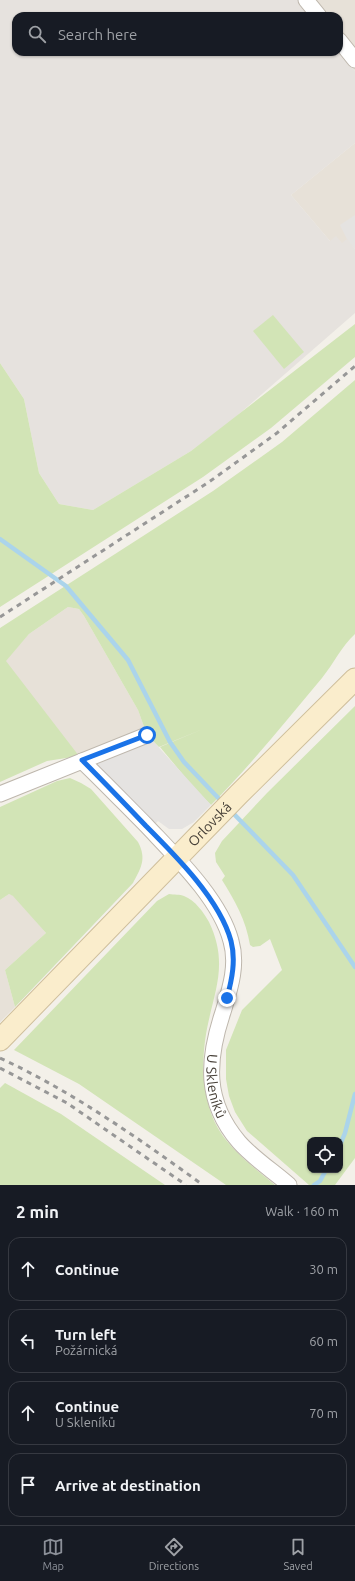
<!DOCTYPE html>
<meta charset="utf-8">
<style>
:root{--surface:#171b24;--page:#242831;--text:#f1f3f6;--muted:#9ea1a6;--line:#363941;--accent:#8c9099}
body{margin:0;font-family:Ubuntu,sans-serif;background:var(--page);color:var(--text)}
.controls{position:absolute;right:12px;bottom:12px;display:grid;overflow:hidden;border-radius:8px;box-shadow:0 1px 3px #0004}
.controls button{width:36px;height:36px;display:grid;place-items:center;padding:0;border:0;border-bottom:1px solid var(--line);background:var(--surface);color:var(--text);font:20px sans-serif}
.stop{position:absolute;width:12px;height:12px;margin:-9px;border:3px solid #1a73e8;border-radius:50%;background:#fff}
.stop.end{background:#1a73e8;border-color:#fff;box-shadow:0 1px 4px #0008}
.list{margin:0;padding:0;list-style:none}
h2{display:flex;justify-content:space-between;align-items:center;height:52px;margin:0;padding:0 16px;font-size:17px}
h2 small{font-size:13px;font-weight:400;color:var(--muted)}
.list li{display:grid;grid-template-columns:26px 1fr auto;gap:12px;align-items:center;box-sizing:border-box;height:64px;margin:0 8px 8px;padding:0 8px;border:1px solid var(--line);border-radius:12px}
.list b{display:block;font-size:15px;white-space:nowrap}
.list p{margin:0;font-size:13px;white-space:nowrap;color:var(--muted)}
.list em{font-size:13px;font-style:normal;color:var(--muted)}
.icon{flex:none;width:22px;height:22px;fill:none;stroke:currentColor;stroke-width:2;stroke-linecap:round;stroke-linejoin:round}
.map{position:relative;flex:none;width:355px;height:1185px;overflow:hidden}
.search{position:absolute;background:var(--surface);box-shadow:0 1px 3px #0004;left:12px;right:12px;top:12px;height:44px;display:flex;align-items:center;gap:10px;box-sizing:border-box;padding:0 14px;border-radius:12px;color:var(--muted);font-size:15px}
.sheet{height:340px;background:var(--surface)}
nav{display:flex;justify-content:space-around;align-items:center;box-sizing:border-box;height:56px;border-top:1px solid var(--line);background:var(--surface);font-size:11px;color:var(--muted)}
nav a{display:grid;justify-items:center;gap:2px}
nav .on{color:var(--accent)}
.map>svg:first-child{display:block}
.residential{fill:#e7e1d8}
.industrial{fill:#e6e2de}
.green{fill:#d2e4b6;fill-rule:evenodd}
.parking{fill:#e5e3e1}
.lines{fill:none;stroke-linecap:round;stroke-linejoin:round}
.stream{stroke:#abd4eb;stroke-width:4.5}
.minor-casing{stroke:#beb7ad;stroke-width:17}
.secondary-casing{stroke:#cfbf9c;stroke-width:23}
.minor{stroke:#fff;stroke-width:15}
.secondary{stroke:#faedcc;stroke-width:21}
.rail{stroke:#979797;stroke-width:3;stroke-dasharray:5 5;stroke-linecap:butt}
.route{stroke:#1a73e8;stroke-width:5}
.labels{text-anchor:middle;stroke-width:3;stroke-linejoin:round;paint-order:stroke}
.street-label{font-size:14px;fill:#474038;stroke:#fff}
</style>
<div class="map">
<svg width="355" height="1185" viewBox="0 0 355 1185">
<rect width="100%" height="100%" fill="#f3f0e9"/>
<g class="residential">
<path d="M 298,0 L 355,0 L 355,71 L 339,51 L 339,16 L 311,16 Z"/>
<path d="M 355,143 L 355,249 L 347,240 L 342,244 L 330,241 L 291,195 Z"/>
<path d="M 68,607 L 79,609 L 84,616 L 138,710 L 147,735 L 82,761 L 5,661 L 29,634 Z"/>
<path d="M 9,894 L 14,896 L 46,933 L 5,970 L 15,1007 L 0,1022 L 0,900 Z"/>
</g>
<path class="industrial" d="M 0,0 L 298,0 L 311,16 L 16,16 L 16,52 L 339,51 L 355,71 L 355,143 L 291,195 L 330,241 L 336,236 L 342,243 L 347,239 L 355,249 L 355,313 L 231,421 L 191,451 L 93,510 L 59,504 L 39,473 L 24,399 L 0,363 Z"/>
<g class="green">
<path d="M 273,315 L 304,352 L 284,369 L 253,331 Z"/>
<path d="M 355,324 L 355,357 L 271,428 L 203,477 L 0,607 L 0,363 L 24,399 L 39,473 L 59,504 L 93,510 L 191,451 Z"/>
<path d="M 355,380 L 355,634 C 341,647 334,663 322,678 C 286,721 251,765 211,805 L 195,789 L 160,747 L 203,729 L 159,747 L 147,735 L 138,710 L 84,616 L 79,609 L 68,607 L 29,634 L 6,661 L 79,756 L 47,761 L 0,782 L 0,628 L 213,491 L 282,442 Z"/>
<path d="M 355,706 L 355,1158 L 335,1185 L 309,1185 L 247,1131 L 235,1112 L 229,1096 L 226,1079 L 226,1050 L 242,1010 L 282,970 L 270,939 L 260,946 L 253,947 L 250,945 C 246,920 235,901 222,880 L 225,876 L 216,862 L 215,853 L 222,841 L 267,793 ZM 310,1140 L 340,1140 L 340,1170 L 310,1170 Z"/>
<path d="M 70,778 L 81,783 L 91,789 L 138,842 C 147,859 141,868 133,883 L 15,1007 L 5,970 L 46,933 L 13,896 L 9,894 L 0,900 L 0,807 L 57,781 Z"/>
<path d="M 169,894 C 174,895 180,894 184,896 C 195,900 204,913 209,922 C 231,968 211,996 205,1041 C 202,1064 203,1088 210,1110 C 220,1143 250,1164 275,1185 L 226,1185 L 79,1084 L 14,1050 L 157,901 Z"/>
<path d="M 5,1083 L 61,1114 L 165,1185 L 0,1185 L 0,1088 Z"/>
</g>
<g class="parking">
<path d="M 355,215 L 355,249 L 347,239 L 340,225 Z"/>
<path d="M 152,740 L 211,805 L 194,822 L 182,829 L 169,829 L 158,821 L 155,824 L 93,765 Z"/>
</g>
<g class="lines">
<g class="stream">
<path d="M 0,539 L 66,586 L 128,660 L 170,742 L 184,762 L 223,803"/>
<path d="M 231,811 L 293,875 L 355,967"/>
<path d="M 340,1145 L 345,1133 L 355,1094"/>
<path d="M 314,1185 L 320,1181 L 326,1170"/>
</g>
<defs>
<g id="minor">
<path d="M 306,0 L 319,16"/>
<path d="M 339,40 L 355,60"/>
<path id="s1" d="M 82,761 C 104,782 125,804 146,825 C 175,856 220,899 231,941 C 238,965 230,989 223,1012 C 207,1060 204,1101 239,1142 C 253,1158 273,1171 289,1185"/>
<path d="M 0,794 L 147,735"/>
</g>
<g id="secondary">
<path id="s2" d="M 0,1040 L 239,794 L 355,679"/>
</g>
</defs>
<use href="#minor" class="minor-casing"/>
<use href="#secondary" class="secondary-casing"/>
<use href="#minor" class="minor"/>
<use href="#secondary" class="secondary"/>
<g class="rail">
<path d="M 0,617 L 209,482 L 277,433 L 355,366"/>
<path d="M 0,1058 C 73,1092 138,1138 203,1185"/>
<path d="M 0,1068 L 67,1103 L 186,1185"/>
</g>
</g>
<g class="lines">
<path class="route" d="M 147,735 L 82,760 C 104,782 125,804 146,826 C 176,856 220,900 231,941 C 236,960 232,979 227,998"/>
</g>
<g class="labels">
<g class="street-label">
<text dy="5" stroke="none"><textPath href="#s2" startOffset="301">Orlovská</textPath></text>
<text dy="5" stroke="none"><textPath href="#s1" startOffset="384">U Skleníků</textPath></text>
</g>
</g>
</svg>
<div class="controls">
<button><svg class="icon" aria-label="locate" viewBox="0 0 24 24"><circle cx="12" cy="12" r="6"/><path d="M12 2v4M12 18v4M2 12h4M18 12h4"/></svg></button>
</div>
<div class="stop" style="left:147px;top:735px"></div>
<div class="stop end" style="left:227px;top:998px"></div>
<div class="search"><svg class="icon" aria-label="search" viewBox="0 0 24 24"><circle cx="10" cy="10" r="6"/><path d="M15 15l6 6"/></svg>Search here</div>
</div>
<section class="sheet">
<h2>2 min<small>Walk · 160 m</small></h2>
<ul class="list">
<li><svg class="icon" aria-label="ahead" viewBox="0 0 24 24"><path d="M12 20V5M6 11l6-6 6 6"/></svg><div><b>Continue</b></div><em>30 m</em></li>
<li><svg class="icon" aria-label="left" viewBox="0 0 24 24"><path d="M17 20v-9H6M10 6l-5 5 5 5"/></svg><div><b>Turn left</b><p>Požárnická</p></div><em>60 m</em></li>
<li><svg class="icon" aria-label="ahead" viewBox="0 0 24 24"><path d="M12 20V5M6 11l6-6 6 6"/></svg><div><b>Continue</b><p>U Skleníků</p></div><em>70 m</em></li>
<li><svg class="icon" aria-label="arrive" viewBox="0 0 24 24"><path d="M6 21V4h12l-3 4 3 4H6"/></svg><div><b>Arrive at destination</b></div></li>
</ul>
</section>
<nav>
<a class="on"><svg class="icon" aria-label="map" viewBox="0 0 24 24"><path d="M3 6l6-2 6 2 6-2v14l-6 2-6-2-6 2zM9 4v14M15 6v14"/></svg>Map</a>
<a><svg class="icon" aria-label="directions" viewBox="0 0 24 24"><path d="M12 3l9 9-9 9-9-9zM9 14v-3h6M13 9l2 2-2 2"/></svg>Directions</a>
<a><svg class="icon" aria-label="saved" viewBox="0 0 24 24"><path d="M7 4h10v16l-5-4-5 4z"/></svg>Saved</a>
</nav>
